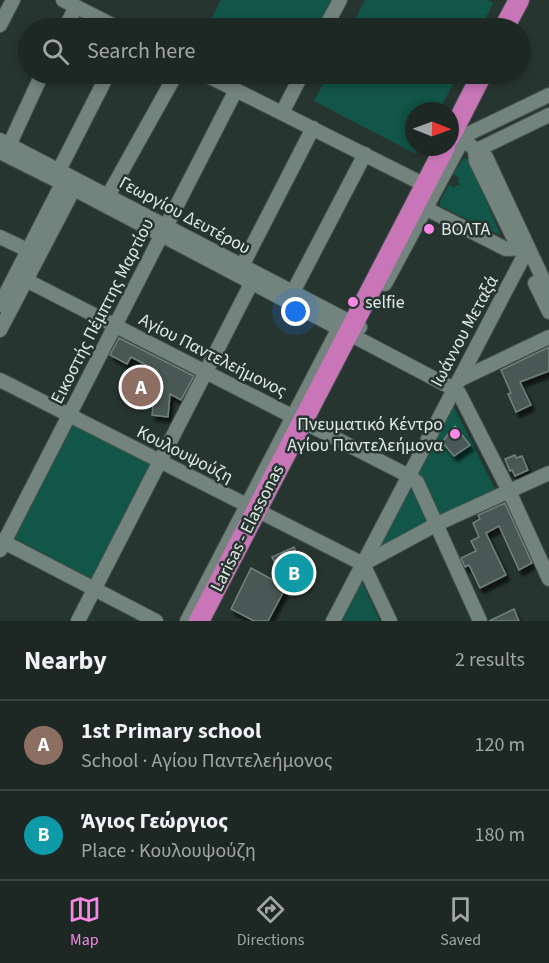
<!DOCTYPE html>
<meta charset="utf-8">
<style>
:root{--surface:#1d2825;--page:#25302d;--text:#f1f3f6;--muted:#a0a6a7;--line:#3b4442;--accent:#fb86e4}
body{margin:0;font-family:"Source Sans 3",sans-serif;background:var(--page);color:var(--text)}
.compass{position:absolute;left:405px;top:102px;width:54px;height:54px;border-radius:50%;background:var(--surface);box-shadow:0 3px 9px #0003;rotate:91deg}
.you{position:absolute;left:296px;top:312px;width:21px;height:21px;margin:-15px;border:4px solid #fff;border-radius:50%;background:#1a73e8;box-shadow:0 0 0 9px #1a73e833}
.badge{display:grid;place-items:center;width:39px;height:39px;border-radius:50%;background:var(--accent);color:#fff;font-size:20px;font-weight:700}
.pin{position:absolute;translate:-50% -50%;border:3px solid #fff;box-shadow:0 2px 6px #0006}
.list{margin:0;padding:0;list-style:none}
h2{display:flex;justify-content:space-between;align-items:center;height:78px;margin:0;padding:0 24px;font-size:26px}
h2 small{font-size:20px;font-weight:400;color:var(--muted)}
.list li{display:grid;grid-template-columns:39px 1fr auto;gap:18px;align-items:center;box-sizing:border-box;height:90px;padding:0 24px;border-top:2px solid var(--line)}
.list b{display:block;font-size:22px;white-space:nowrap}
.list p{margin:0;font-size:20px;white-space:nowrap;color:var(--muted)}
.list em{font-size:20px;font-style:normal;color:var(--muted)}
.icon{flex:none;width:33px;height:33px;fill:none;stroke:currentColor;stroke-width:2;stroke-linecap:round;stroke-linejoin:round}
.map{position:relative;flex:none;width:549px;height:621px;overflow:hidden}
.search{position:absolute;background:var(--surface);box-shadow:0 3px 9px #0003;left:18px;right:18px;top:18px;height:66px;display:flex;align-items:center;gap:15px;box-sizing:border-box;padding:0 21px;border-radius:33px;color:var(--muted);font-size:22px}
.sheet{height:258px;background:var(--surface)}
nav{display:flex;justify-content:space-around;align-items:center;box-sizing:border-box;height:84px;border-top:2px solid var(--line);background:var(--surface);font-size:16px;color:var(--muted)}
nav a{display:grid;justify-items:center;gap:3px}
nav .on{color:var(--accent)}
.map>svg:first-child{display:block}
.green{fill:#115648}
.building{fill:#495854;stroke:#72827d;stroke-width:1.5;filter:url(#shadow)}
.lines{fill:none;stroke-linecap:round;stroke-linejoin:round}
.minor-casing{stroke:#45524e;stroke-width:16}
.highway-casing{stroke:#45524e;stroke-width:22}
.minor{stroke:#73837e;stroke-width:14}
.highway{stroke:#c976b8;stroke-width:20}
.poi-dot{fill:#fb86e4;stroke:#273531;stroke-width:2}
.labels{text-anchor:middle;stroke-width:5;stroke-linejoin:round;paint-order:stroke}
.street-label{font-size:18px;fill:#e0e9e6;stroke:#273531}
.poi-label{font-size:18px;fill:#e0e9e6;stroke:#273531;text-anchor:start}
</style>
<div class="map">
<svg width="549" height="621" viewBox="0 0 549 621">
<defs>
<filter id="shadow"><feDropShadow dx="3.5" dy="5.5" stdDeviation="1.5" flood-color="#0009"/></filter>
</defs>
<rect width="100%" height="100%" fill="#273531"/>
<g class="green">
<path d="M 221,0 L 333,0 L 319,28 L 206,28 Z"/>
<path d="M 365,0 L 487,0 L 493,3 L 481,28 L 351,28 Z"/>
<path d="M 328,74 L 458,74 L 439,111 L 414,111 L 414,147 L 420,147 L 416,154 L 314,101 Z"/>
<path d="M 465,158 L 469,160 L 499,231 L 500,235 L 440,206 L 440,201 L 449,185 L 454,188 L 456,185 L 458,186 L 460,185 L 458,181 L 459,178 L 453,174 L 463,159 Z"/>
<path d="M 453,405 L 496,491 L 439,519 L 418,473 Z"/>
<path d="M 74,423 L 152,465 L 92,579 L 14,538 Z"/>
<path d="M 408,482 L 416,489 L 428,523 L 378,547 Z"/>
<path d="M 362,582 L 380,621 L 342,621 Z"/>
</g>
<g class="building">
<path d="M 119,338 L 194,376 L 181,400 L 170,394 L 168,417 L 152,415 L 156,375 L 155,374 L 156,370 L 131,357 L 127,364 L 110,355 Z"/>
<path d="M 549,347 L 549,371 L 520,382 L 531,405 L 516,412 L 508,394 L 511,393 L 501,370 Z"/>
<path d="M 455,426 L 470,445 L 454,456 L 442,442 Z"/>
<path d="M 515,455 L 516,458 L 522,456 L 528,470 L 515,476 L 512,470 L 510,471 L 505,459 Z"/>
<path d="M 505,503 L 532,563 L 519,570 L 499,526 L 486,533 L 506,575 L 480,588 L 469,565 L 465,567 L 461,558 L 476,551 L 471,541 L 479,537 L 473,523 L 480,519 L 478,515 Z"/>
<path d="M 294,547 L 308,582 L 291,591 L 280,563 L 276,565 L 272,557 Z"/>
<path d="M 251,568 L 286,587 L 268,621 L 254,621 L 231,609 Z"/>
<path d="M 514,609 L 519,621 L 489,621 Z"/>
</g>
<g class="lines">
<defs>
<g id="minor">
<path d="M 63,0 L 118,28"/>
<path d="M 0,25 L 13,0"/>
<path d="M 65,28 L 76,7"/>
<path d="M 325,28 L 340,0"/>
<path d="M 204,74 L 425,185"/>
<path d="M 282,113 L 302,74"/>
<path d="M 456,136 C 468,141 475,151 486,157 L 549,292"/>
<path d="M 0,140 L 360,327"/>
<path d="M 7,150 L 42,74"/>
<path d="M 475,151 L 476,161 L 514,239"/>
<path d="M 475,151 L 549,115"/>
<path d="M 0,152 L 74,189 L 454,389 L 459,393 L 509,491 L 549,579"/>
<path d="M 56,176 L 108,74"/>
<path d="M 104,203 L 176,74"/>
<path d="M 417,204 L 506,249 L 528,248"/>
<path d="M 0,237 L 36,254"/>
<path d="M 242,266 L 313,128"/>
<path d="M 16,275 L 409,476 L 417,482 L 480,621"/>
<path d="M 535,283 L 549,312"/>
<path d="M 385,284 L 463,139 L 466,135 L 549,95"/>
<path d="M 293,292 L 365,154"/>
<path d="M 0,305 L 66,176"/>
<path d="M 0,330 L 77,183"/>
<path d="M 0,380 L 363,564 L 390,621"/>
<path d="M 459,380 L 549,337"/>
<path d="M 0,540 L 156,621"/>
<path d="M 0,550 L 236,90"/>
<path d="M 363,564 L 437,524 L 549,473"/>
<path d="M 78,621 L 255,276"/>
<path d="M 187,621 L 342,322"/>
<path d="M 333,621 L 528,248"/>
</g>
<g id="highway">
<path d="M 504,28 L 519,0"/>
<path d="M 450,137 L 482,74"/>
<path d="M 199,621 L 445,147"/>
</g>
</defs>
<use href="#minor" class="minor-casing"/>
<use href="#highway" class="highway-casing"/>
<use href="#minor" class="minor"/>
<use href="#highway" class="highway"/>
</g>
<g class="poi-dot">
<circle cx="429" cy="229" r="6"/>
<circle cx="353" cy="302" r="6"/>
<circle cx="455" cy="434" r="6"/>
</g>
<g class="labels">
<g class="street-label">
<text transform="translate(185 215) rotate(28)" y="6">Γεωργίου Δευτέρου</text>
<text transform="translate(102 311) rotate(-63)" y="6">Εικοστής Πέμπτης Μαρτίου</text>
<text transform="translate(464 331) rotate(-62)" y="6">Ιωάννου Μεταξά</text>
<text transform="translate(213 355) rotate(27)" y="6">Αγίου Παντελεήμονος</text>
<text transform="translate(185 454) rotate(27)" y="6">Κουλουψούζη</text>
<text transform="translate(247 528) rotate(-63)" y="6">Larisas - Elassonas</text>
</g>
<g class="poi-label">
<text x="441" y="235">ΒΟΛΤΑ</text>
<text x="365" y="308">selfie</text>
<text x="443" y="430" text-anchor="end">Πνευματικό Κέντρο<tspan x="443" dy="21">Αγίου Παντελεήμονα</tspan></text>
</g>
</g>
</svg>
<svg class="compass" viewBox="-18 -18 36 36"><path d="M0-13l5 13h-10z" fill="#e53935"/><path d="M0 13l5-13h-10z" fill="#a0a6a7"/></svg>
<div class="you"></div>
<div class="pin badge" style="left:141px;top:387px;background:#8d6e63">A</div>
<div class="pin badge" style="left:294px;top:573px;background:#0f9aa8">B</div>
<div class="search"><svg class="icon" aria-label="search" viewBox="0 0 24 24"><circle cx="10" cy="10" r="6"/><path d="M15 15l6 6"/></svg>Search here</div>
</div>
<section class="sheet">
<h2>Nearby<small>2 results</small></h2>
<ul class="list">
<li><span class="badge" style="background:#8d6e63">A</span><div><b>1st Primary school</b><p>School · Αγίου Παντελεήμονος</p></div><em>120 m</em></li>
<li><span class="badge" style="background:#0f9aa8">B</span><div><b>Άγιος Γεώργιος</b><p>Place · Κουλουψούζη</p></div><em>180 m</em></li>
</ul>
</section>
<nav>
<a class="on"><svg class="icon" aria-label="map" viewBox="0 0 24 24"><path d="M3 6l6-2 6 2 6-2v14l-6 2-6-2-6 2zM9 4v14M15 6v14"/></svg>Map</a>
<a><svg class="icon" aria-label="directions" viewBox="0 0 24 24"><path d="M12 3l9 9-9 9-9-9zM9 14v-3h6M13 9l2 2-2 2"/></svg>Directions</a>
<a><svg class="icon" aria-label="saved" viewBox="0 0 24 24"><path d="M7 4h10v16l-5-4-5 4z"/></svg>Saved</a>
</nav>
